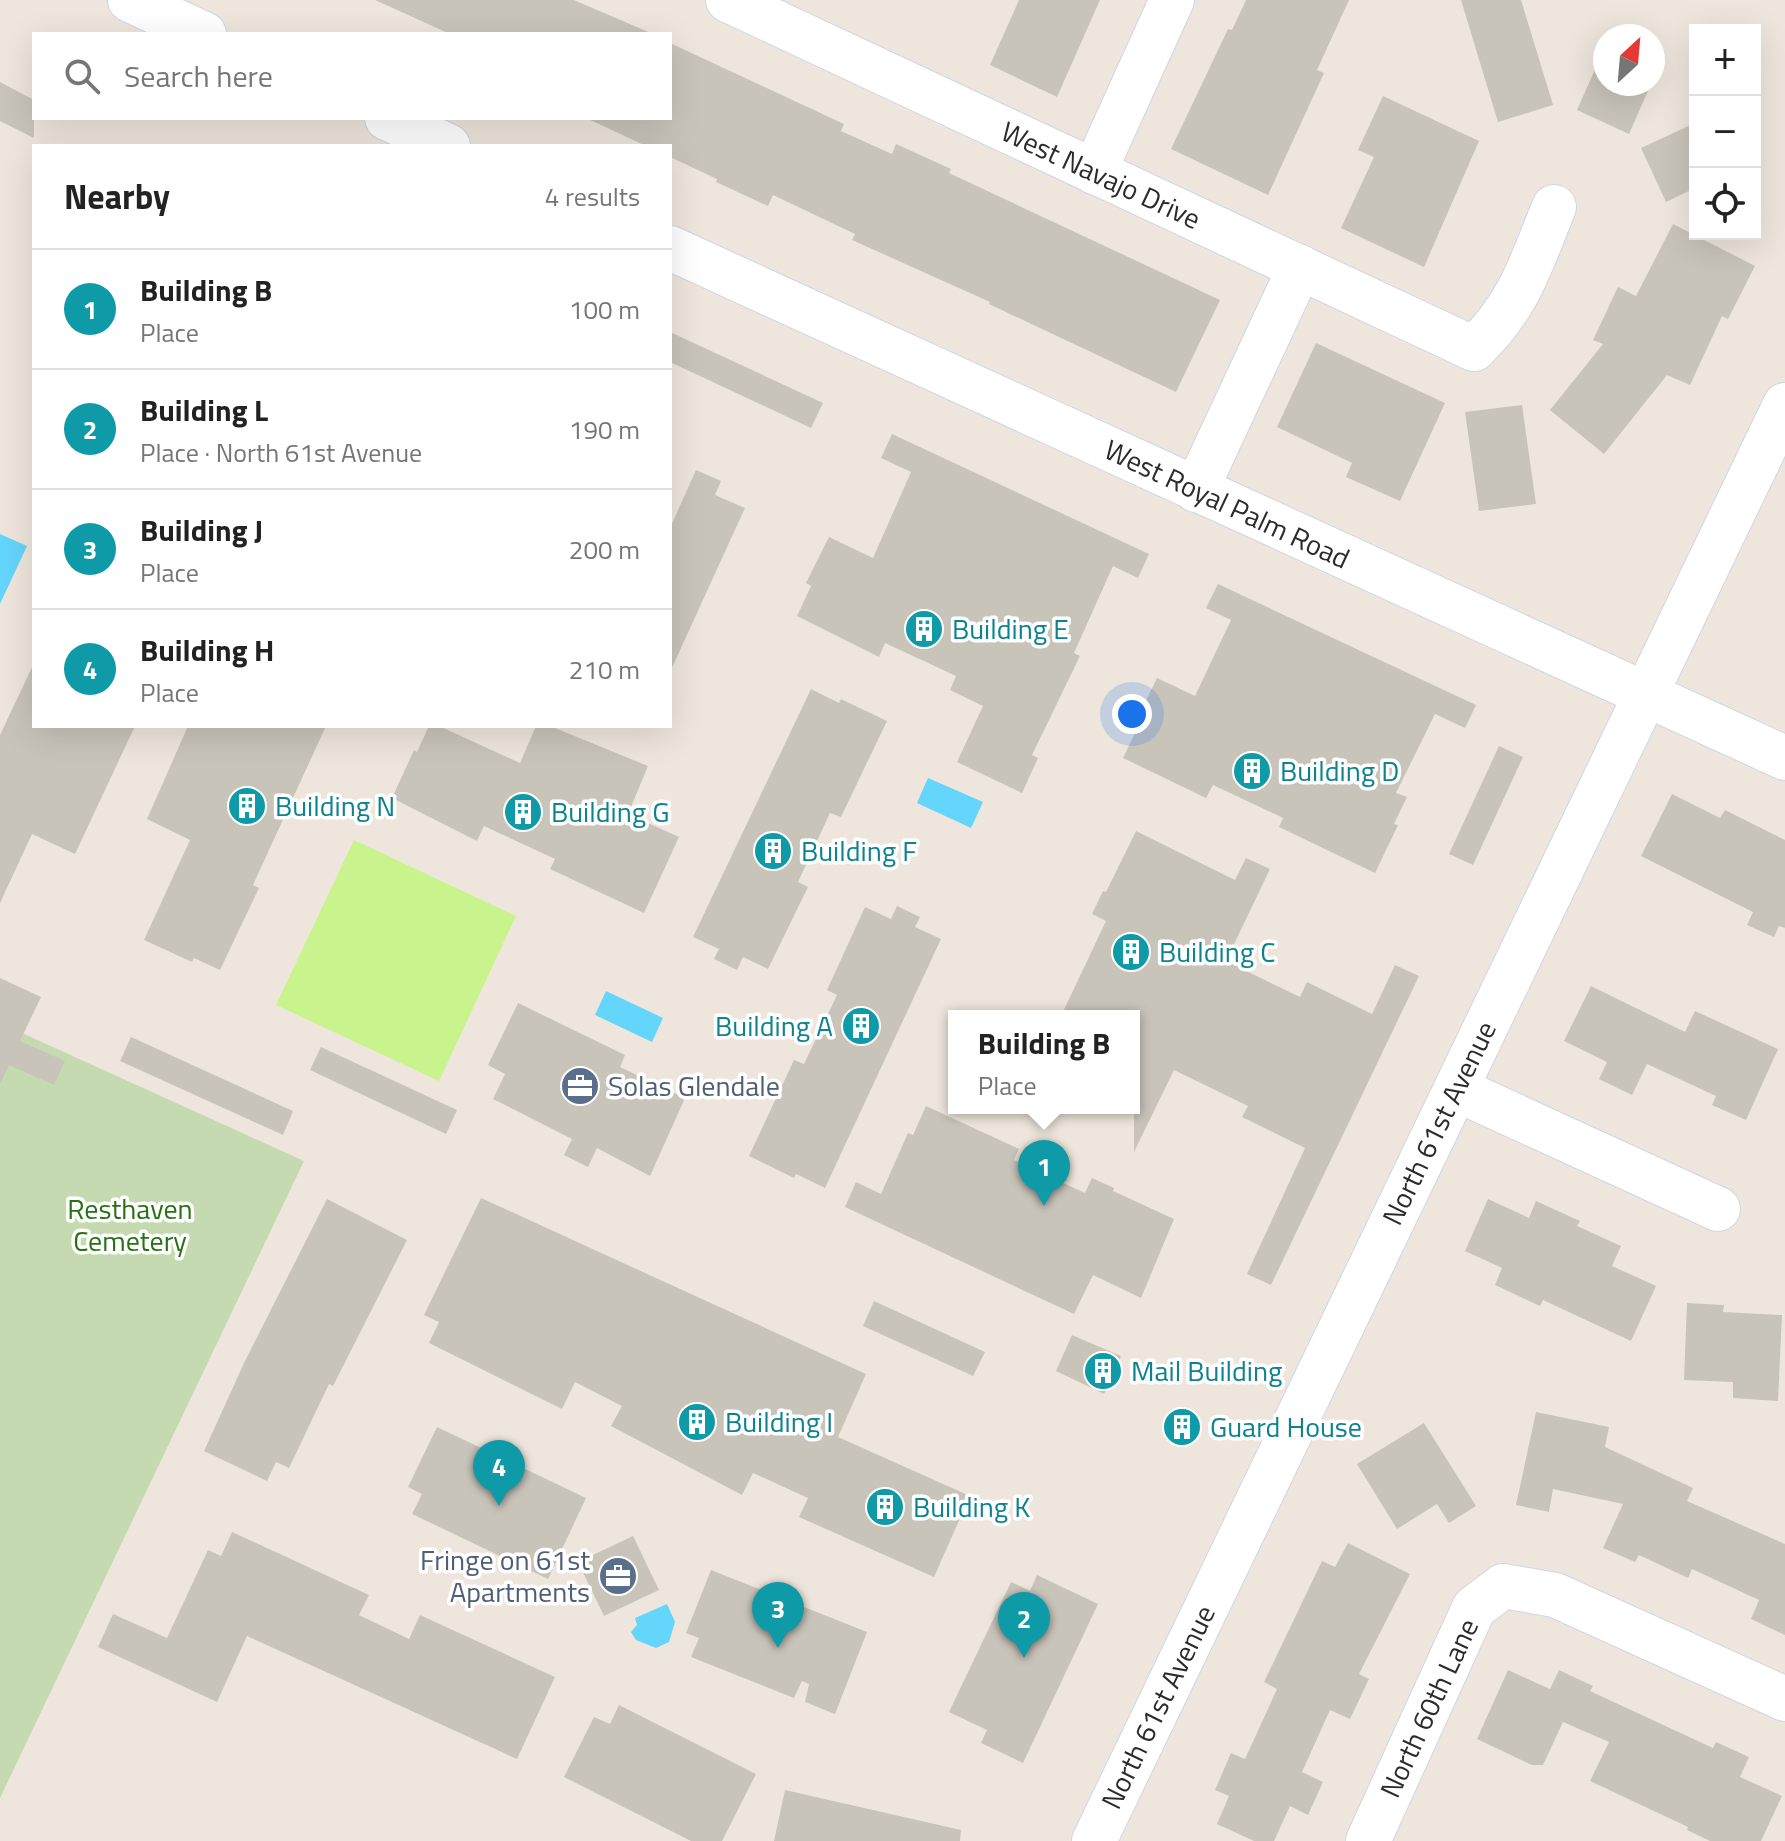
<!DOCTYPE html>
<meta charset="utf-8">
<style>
:root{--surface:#fff;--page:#f6f6f6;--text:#222;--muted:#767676;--line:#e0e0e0;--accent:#0f766e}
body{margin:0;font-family:"Titillium Web",sans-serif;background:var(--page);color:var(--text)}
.controls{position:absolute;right:24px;top:24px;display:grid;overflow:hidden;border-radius:0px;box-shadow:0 8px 32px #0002}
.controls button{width:72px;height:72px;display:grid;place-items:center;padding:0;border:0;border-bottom:2px solid var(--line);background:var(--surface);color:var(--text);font:40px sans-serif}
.compass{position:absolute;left:1593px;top:24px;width:72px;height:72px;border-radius:50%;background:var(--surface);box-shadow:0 8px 32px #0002;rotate:26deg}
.you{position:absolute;left:1132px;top:714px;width:28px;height:28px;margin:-20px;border:6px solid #fff;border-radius:50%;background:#1a73e8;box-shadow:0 0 0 12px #1a73e833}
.badge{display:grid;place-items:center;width:52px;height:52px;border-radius:50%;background:var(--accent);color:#fff;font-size:26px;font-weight:700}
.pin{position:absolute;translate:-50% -66px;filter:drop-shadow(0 2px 4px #0008)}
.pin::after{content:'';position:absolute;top:42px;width:28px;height:24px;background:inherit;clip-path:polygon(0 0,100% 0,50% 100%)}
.popup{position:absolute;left:948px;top:1010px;width:192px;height:104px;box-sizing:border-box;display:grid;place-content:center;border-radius:0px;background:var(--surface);filter:drop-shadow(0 2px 6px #0005);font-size:26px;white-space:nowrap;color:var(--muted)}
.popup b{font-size:30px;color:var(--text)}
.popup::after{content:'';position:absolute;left:50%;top:100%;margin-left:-16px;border:16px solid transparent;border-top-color:var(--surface)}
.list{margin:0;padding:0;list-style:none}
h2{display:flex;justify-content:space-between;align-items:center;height:104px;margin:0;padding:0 32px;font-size:34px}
h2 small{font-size:26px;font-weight:400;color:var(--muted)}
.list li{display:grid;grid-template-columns:52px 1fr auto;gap:24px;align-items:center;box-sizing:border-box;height:120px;padding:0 32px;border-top:2px solid var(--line)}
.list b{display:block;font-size:30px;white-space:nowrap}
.list p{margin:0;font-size:26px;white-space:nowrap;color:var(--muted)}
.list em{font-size:26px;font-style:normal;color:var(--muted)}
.icon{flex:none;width:44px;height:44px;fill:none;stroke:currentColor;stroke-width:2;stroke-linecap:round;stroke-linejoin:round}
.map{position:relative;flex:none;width:1785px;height:1841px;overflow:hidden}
.search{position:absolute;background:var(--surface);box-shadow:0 8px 32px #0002;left:32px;top:32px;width:640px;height:88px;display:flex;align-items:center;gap:20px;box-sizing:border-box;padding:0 28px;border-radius:0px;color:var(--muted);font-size:30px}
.panel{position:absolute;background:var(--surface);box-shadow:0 8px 32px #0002;left:32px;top:144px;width:640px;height:584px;border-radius:0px}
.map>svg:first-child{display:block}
.cemetery{fill:#c5dab1}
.pitch{fill:#c9f38d}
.water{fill:#64d5fb}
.building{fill:#c9c4ba}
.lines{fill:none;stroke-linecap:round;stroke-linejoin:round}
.minor-casing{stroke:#d1d5e5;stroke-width:46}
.minor{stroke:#fff;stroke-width:44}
.labels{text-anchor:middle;stroke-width:7;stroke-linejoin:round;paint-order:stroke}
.street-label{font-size:28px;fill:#2b2b2b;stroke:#fff}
.culture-label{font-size:28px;fill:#0d838f;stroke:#fff;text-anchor:start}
.service-label{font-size:28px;fill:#4e5e75;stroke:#fff;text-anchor:start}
.park-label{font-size:28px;fill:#287013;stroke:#fff}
</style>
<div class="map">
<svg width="1785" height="1841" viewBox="0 0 1785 1841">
<rect width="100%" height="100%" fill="#eee6dc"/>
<path class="cemetery" d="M 0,1023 L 304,1161 L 0,1798 Z"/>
<path class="pitch" d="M 354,840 L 516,916 L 439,1081 L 276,1005 Z"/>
<g class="water">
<path d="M 0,534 L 27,546 L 0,604 Z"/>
<path d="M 928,778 L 983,802 L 971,828 L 917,803 Z"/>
<path d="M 606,991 L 663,1018 L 652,1042 L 595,1015 Z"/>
<path d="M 667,1604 L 675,1622 L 669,1642 L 656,1648 L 636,1640 L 631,1632 L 637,1625 L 635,1618 Z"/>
</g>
<g class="building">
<path d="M 375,0 L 574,0 L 653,34 L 450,34 Z"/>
<path d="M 1019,0 L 1100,0 L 1057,97 L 990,65 Z"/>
<path d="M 1246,0 L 1349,0 L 1317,70 L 1324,73 L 1268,195 L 1171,149 L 1228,29 L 1232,30 Z"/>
<path d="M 1461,0 L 1521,0 L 1553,105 L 1498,122 Z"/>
<path d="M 670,43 L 844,124 L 841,131 L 892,154 L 896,144 L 951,169 L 949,173 L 1220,300 L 1176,392 L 989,304 L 990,302 L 852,240 L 855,234 L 773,195 L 768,206 L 716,182 L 717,179 L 670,157 L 670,146 L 646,146 L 586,118 L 670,118 Z"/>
<path d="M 1605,47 L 1605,84 L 1651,84 L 1629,134 L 1577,110 Z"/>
<path d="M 0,82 L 34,100 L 34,138 L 0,121 Z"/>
<path d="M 1383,96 L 1479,141 L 1424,267 L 1341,228 L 1374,157 L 1358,150 Z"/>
<path d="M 1695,123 L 1695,188 L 1666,202 L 1641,148 Z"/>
<path d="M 1673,224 L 1755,266 L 1728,319 L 1722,316 L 1690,385 L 1667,375 L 1604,454 L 1550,410 L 1603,344 L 1593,340 L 1618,287 L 1636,296 Z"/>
<path d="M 670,332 L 823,403 L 811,428 L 670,362 Z"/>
<path d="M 1316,343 L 1445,403 L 1400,501 L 1346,477 L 1352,463 L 1277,427 Z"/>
<path d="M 1522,405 L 1536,504 L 1479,511 L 1465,412 Z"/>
<path d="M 892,434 L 1149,554 L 1138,578 L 1113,566 L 1074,653 L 1080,656 L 1032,755 L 1038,758 L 1022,793 L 957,762 L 983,706 L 950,690 L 956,676 L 885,643 L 879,657 L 797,616 L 811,586 L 806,583 L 829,537 L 873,558 L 911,472 L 881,458 Z"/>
<path d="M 696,470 L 721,481 L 715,495 L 745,508 L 670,672 L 670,528 Z"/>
<path d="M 1218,584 L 1476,705 L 1465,728 L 1435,714 L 1396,793 L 1407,797 L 1394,824 L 1398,825 L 1375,873 L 1279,827 L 1283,818 L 1213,785 L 1206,798 L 1123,758 L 1138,727 L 1134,725 L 1157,678 L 1195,696 L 1231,620 L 1206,608 Z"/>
<path d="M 34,663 L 34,726 L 135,726 L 75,854 L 32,834 L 0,903 L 0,735 Z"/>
<path d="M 811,689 L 839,703 L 841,699 L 887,721 L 841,817 L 830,813 L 798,882 L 808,887 L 768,969 L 743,957 L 737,970 L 714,959 L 719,949 L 693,937 Z"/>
<path d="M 188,726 L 326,726 L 253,885 L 259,888 L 220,970 L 194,958 L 192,962 L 144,940 L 190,840 L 147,819 Z"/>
<path d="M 429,726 L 439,726 L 520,763 L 536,726 L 550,726 L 648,766 L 628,814 L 679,837 L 644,913 L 550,869 L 555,859 L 484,826 L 477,841 L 392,798 L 414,750 L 417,752 Z"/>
<path d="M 1499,746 L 1523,757 L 1473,865 L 1449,854 Z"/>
<path d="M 1672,794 L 1720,818 L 1725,810 L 1785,840 L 1785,928 L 1779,926 L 1774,937 L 1747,925 L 1753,912 L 1641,856 Z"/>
<path d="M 1136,831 L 1235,880 L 1246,858 L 1270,869 L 1226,961 L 1300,997 L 1307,982 L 1372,1014 L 1395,965 L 1419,976 L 1271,1285 L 1247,1274 L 1305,1148 L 1242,1117 L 1248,1106 L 1174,1070 L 1134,1152 L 1134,1016 L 1061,1016 L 1106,921 L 1092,914 L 1103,891 L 1106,892 Z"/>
<path d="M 897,906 L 920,917 L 915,927 L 941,939 L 825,1188 L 796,1174 L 794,1178 L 749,1156 L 794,1060 L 804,1064 L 837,995 L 827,990 L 865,907 L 891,919 Z"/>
<path d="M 0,978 L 41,997 L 20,1041 L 65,1061 L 54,1085 L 9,1065 L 0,1084 Z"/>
<path d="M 1591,986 L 1685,1032 L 1695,1011 L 1778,1049 L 1746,1120 L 1712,1105 L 1716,1096 L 1647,1064 L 1632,1095 L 1599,1079 L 1607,1062 L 1564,1041 Z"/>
<path d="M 518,1003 L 625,1055 L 620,1067 L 685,1098 L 650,1176 L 597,1148 L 588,1167 L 564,1155 L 572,1139 L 493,1099 L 505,1074 L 488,1065 Z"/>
<path d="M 131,1037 L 293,1111 L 283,1135 L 120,1061 Z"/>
<path d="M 321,1047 L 457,1110 L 446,1134 L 310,1070 Z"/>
<path d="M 926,1106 L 1019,1149 L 1014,1160 L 1085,1193 L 1092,1178 L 1114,1188 L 1113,1191 L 1174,1219 L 1141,1298 L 1093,1275 L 1074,1314 L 845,1207 L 856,1182 L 881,1194 L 908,1133 L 913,1135 Z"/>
<path d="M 481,1198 L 866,1374 L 838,1437 L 970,1496 L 934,1577 L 799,1517 L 808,1498 L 753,1473 L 742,1495 L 611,1426 L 622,1406 L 575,1382 L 562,1409 L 429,1343 L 439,1322 L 424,1315 Z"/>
<path d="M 327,1199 L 407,1240 L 333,1386 L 329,1384 L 289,1468 L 276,1462 L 267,1481 L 204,1451 L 244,1363 Z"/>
<path d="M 1488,1199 L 1529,1218 L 1536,1201 L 1580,1221 L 1577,1226 L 1621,1246 L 1612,1266 L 1656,1286 L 1631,1341 L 1543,1300 L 1540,1306 L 1495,1285 L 1502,1268 L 1465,1251 Z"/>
<path d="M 874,1301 L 985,1352 L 973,1376 L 863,1326 Z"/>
<path d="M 1687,1303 L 1724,1305 L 1723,1312 L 1782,1315 L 1778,1401 L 1733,1398 L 1733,1382 L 1684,1380 Z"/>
<path d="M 1072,1335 L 1121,1356 L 1104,1394 L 1056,1371 Z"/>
<path d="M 1536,1412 L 1609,1427 L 1605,1447 L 1693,1488 L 1687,1501 L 1785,1544 L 1785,1635 L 1751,1619 L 1759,1600 L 1692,1569 L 1688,1578 L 1639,1555 L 1635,1562 L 1603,1548 L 1623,1504 L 1553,1489 L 1549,1512 L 1516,1505 Z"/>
<path d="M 1424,1423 L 1476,1506 L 1449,1523 L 1437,1504 L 1397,1529 L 1357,1464 Z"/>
<path d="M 437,1427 L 586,1498 L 548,1579 L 412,1514 L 422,1494 L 408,1487 Z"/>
<path d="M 232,1532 L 369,1595 L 359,1615 L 409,1639 L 420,1615 L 555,1677 L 517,1759 L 247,1636 L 217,1702 L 98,1647 L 113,1614 L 167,1638 L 208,1550 L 221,1556 Z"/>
<path d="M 633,1536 L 659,1590 L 604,1616 L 578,1562 Z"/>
<path d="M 1348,1543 L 1410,1574 L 1359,1674 L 1369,1679 L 1350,1719 L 1330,1710 L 1302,1772 L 1323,1782 L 1308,1815 L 1290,1806 L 1274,1841 L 1254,1841 L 1217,1824 L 1229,1796 L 1215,1790 L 1231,1753 L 1245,1759 L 1277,1689 L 1264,1682 L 1322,1561 L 1335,1567 Z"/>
<path d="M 711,1570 L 867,1632 L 835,1714 L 805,1702 L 809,1684 L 802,1681 L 794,1698 L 691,1657 L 699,1638 L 686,1633 Z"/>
<path d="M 1037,1575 L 1098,1604 L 1023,1763 L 981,1743 L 987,1730 L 949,1712 L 1011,1582 L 1030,1591 Z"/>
<path d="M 1508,1670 L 1550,1689 L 1559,1670 L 1593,1686 L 1590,1691 L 1713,1748 L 1716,1742 L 1749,1757 L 1740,1777 L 1782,1796 L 1761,1841 L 1710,1841 L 1687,1830 L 1688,1827 L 1590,1781 L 1609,1742 L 1563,1722 L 1543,1765 L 1532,1765 L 1477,1739 Z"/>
<path d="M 619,1705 L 756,1774 L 722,1841 L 691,1841 L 564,1777 L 594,1717 L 610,1724 Z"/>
<path d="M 785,1790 L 961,1830 L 960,1841 L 774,1841 Z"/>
</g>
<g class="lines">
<defs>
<g id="minor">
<path d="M 130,0 L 204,34"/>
<path d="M 728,0 L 1474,349 C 1520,304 1530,266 1554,207"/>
<path d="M 387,118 L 448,146"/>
<path d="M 1094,172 L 1172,0"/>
<path d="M 670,248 L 1785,758"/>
<path d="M 1196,490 L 1300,267"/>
<path d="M 1456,1089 L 1718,1209"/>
<path d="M 1094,1841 L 1785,405"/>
<path d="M 1368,1841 L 1474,1608 L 1503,1586 L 1555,1595 L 1785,1699"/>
</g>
</defs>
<use href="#minor" class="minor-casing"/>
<use href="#minor" class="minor"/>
</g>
<defs>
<symbol id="building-disc" viewBox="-11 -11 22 22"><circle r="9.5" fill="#0f9aa8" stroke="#fff"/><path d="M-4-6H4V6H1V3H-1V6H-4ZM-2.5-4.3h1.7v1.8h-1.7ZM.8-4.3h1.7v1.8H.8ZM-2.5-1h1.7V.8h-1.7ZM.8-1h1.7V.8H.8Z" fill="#fff"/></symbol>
<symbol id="office-disc" viewBox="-11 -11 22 22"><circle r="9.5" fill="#5c6f8a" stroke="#fff"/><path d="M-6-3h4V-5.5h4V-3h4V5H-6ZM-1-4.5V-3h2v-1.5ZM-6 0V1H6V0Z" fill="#fff"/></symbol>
</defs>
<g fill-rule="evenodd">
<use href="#building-disc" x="902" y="607" width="44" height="44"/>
<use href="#building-disc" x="1230" y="749" width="44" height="44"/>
<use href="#building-disc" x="225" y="784" width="44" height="44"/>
<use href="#building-disc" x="501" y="790" width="44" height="44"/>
<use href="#building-disc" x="751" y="829" width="44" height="44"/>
<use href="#building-disc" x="1109" y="930" width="44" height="44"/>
<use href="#building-disc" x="839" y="1004" width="44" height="44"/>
<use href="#office-disc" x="558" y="1064" width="44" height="44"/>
<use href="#building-disc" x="1081" y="1349" width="44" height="44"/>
<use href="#building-disc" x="675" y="1400" width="44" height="44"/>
<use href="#building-disc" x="1160" y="1405" width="44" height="44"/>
<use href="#building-disc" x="863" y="1485" width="44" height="44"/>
<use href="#office-disc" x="596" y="1554" width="44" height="44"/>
</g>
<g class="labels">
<g class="street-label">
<text transform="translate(1101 175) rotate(25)" y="10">West Navajo Drive</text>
<text transform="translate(1227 504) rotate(25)" y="10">West Royal Palm Road</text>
<text transform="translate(1439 1123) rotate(-64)" y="10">North 61st Avenue</text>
<text transform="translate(1158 1707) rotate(-64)" y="10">North 61st Avenue</text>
<text transform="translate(1429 1708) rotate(-65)" y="10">North 60th Lane</text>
</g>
<g class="culture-label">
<text x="952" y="639">Building E</text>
<text x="1280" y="781">Building D</text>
<text x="275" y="816">Building N</text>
<text x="551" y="822">Building G</text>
<text x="801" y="861">Building F</text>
<text x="1159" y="962">Building C</text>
<text x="833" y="1036" text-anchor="end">Building A</text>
<text x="1131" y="1381">Mail Building</text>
<text x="725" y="1432">Building I</text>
<text x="1210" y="1437">Guard House</text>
<text x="913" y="1517">Building K</text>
</g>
<g class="service-label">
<text x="608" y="1096">Solas Glendale</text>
<text x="590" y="1570" text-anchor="end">Fringe on 61st<tspan x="590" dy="32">Apartments</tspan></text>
</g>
<g class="park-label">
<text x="130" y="1219">Resthaven<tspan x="130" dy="32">Cemetery</tspan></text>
</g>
</g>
</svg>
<div class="controls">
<button>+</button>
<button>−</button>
<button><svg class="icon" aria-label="locate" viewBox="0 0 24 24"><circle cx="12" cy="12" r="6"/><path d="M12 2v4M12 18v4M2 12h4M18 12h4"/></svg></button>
</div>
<svg class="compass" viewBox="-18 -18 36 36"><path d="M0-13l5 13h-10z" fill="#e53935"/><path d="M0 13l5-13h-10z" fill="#767676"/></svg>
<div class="you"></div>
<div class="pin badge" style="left:1044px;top:1206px;background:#0f9aa8">1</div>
<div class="popup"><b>Building B</b>Place</div>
<div class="pin badge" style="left:1024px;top:1658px;background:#0f9aa8">2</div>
<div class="pin badge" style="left:778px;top:1648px;background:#0f9aa8">3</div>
<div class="pin badge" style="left:499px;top:1506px;background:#0f9aa8">4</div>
<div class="search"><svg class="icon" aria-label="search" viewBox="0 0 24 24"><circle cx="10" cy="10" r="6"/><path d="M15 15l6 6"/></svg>Search here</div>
<section class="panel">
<h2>Nearby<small>4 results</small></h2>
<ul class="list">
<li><span class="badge" style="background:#0f9aa8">1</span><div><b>Building B</b><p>Place</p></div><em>100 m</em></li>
<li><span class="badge" style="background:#0f9aa8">2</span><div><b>Building L</b><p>Place · North 61st Avenue</p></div><em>190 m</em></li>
<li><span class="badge" style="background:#0f9aa8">3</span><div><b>Building J</b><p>Place</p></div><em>200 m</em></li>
<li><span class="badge" style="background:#0f9aa8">4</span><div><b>Building H</b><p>Place</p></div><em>210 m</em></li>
</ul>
</section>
</div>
